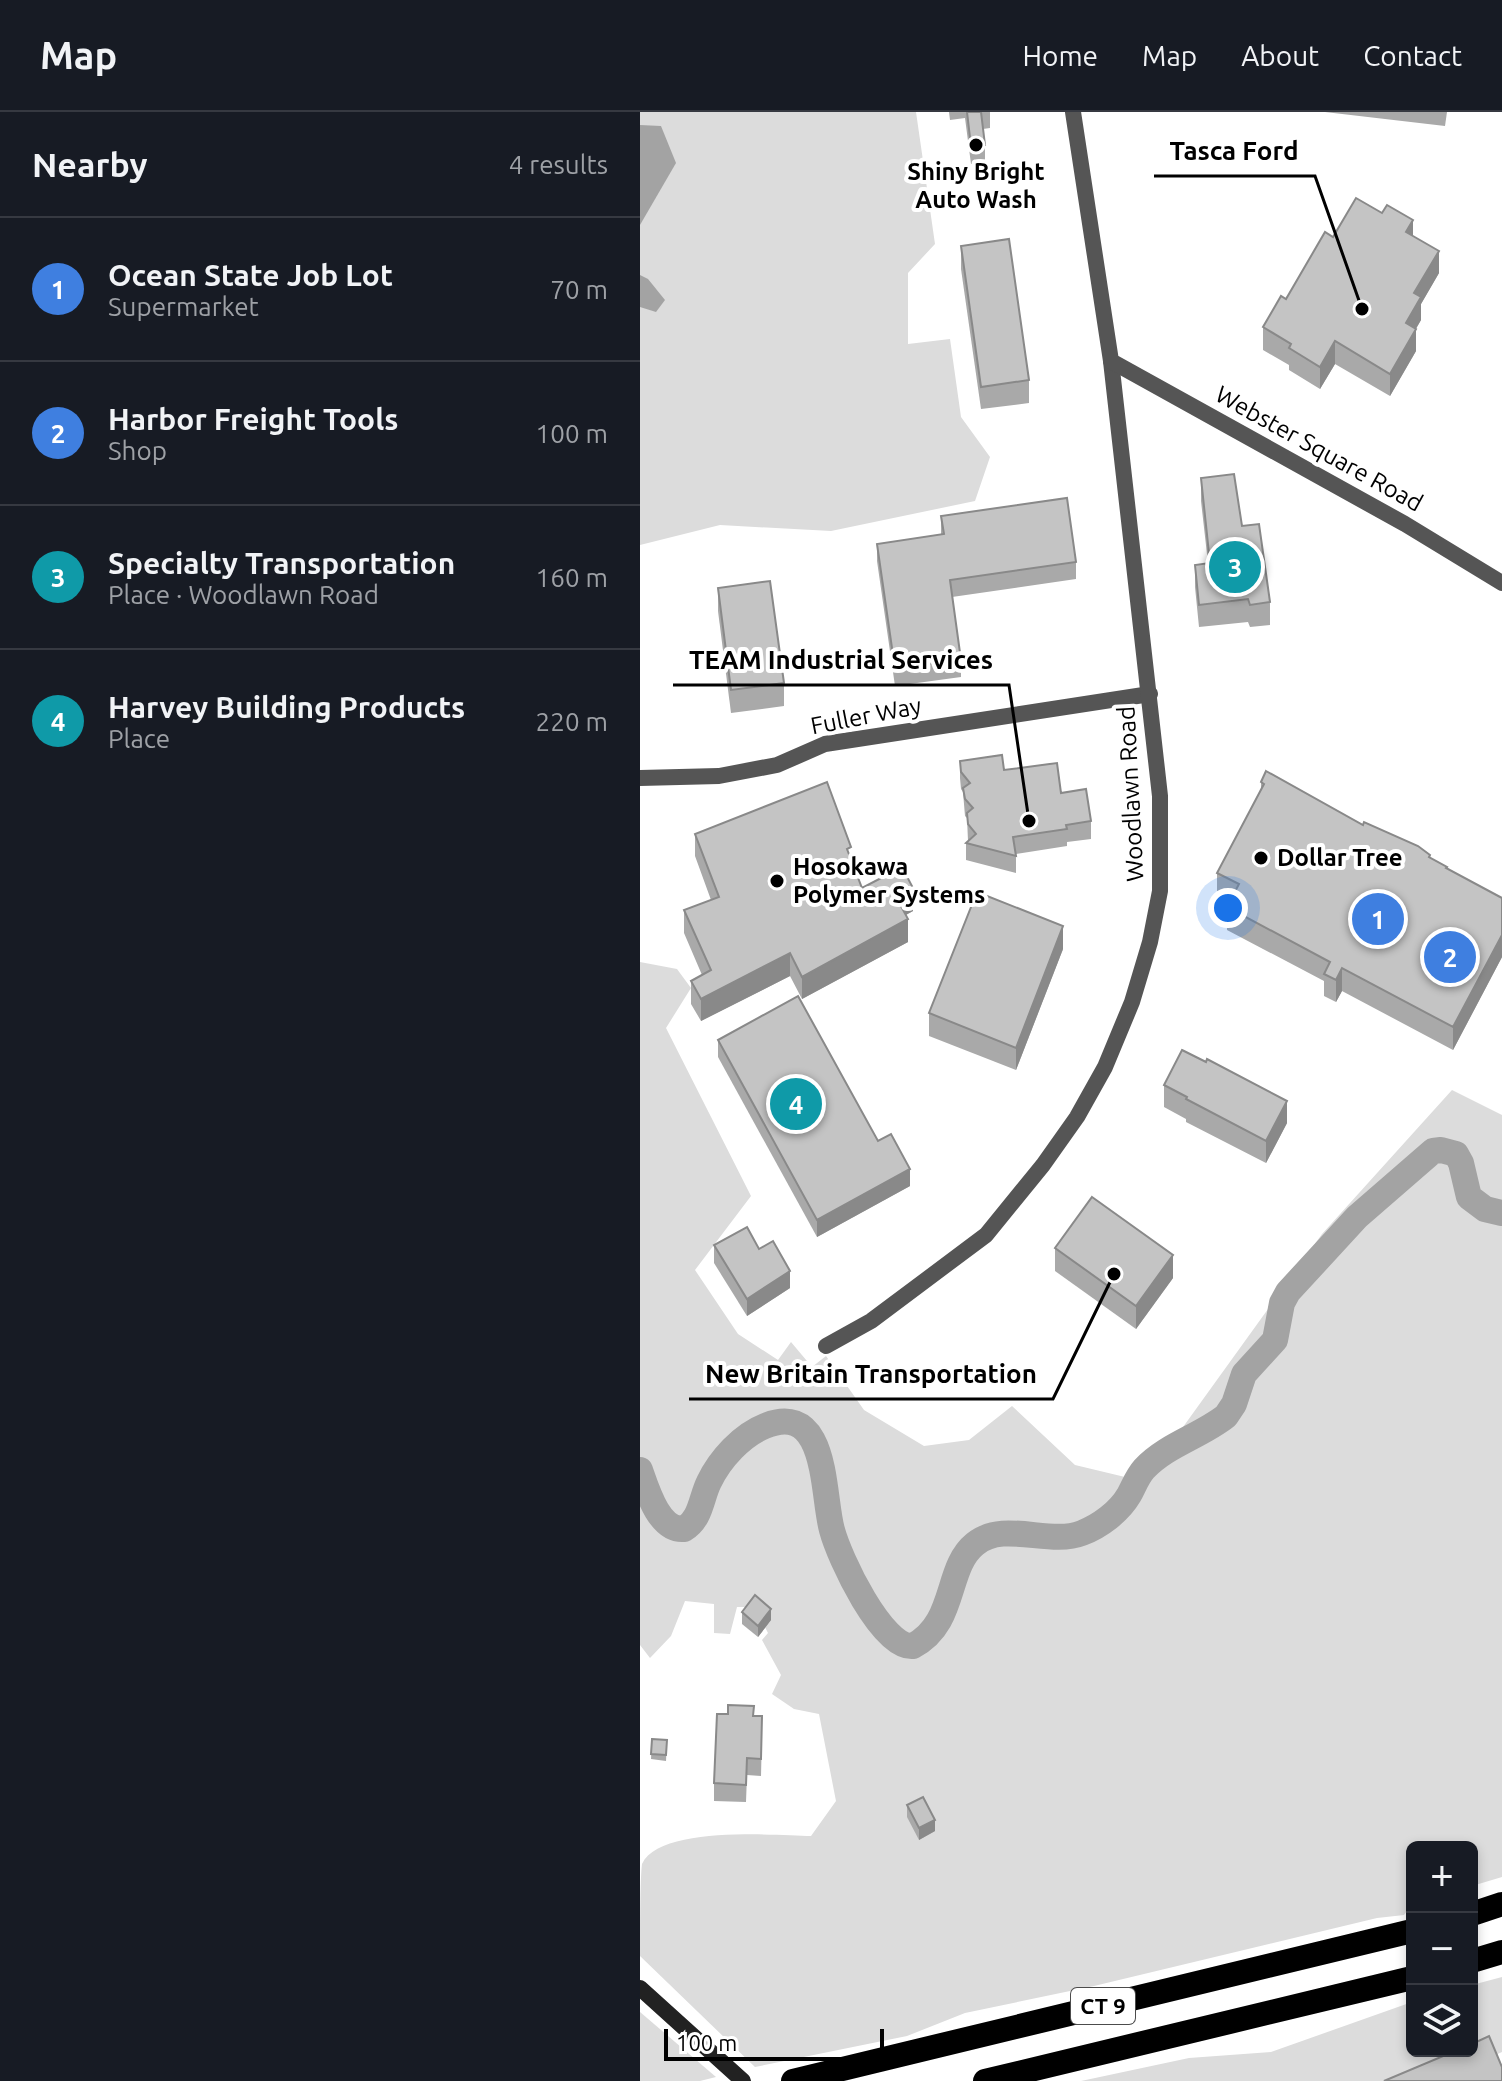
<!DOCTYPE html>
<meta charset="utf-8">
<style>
:root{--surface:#171b24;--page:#242831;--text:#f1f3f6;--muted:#9ea1a6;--line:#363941;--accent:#7c3aed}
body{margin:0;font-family:Ubuntu,sans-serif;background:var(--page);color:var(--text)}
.controls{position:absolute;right:24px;bottom:24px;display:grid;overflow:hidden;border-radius:12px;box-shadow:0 4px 12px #0003}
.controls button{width:72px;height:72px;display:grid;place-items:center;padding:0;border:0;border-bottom:2px solid var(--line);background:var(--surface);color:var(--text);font:40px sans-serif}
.scale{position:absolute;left:24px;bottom:20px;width:220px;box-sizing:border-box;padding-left:8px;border:4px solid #000;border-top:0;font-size:22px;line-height:28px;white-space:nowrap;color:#000;-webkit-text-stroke:6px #fff;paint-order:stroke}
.you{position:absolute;left:588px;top:796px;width:28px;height:28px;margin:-20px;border:6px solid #fff;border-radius:50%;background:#1a73e8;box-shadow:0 0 0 12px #1a73e833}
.badge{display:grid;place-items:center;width:52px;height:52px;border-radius:50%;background:var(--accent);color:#fff;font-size:26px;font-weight:700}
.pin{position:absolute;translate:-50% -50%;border:4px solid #fff;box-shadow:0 2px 8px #0006}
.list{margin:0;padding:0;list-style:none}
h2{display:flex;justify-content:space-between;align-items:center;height:104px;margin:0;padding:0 32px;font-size:34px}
h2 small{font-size:26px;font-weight:400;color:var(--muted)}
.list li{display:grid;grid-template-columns:52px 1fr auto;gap:24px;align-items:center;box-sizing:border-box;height:144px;padding:0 32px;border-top:2px solid var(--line)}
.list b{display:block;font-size:30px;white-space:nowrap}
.list p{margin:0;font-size:26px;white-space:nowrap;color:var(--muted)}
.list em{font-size:26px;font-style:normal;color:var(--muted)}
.icon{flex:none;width:44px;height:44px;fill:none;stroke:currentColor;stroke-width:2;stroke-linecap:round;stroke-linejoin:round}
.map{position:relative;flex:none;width:862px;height:1969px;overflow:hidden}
header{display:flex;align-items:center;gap:48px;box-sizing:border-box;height:112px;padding:0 40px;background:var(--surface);border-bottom:2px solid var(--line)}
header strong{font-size:38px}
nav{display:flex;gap:44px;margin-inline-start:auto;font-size:28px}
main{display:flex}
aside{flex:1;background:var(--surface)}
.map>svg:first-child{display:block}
.green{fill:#dcdcdc}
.water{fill:#a3a3a3}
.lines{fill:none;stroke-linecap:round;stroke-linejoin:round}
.river{stroke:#a3a3a3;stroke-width:26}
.minor{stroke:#555;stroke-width:16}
.tertiary{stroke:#555;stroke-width:16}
.secondary{stroke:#222;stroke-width:16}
.motorway{stroke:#000;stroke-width:24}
.wall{fill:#a9a9a9}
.shaded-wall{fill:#898989}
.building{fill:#c4c4c4;stroke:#898989;stroke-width:2}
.poi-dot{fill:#000;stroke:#fff;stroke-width:3}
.labels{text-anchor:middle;stroke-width:8;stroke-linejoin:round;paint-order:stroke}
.shield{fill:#fff;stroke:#4c4c4c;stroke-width:2}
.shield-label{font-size:22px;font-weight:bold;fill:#000}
.poi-label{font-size:24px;font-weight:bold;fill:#000;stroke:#fff;text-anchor:start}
.street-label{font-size:24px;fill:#000;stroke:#fff}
.leader{fill:none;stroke:#000;stroke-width:3}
.callout-dot{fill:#000;stroke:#fff;stroke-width:3}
.callout-label{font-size:26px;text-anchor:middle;font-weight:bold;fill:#000;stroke:#fff;stroke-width:8;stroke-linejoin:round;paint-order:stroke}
</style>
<header>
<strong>Map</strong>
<nav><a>Home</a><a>Map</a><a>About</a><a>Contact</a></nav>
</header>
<main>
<aside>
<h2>Nearby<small>4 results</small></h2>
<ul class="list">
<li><span class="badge" style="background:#3f7fe0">1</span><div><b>Ocean State Job Lot</b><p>Supermarket</p></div><em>70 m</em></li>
<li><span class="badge" style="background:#3f7fe0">2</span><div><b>Harbor Freight Tools</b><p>Shop</p></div><em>100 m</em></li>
<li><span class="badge" style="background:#0f9aa8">3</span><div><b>Specialty Transportation</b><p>Place · Woodlawn Road</p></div><em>160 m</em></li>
<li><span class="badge" style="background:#0f9aa8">4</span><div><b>Harvey Building Products</b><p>Place</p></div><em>220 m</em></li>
</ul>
</aside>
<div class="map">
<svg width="862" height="1969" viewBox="0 0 862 1969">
<rect width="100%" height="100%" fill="#fff"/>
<g class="green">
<path d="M 0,0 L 276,0 L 295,132 L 268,161 L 268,232 L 310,227 L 321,305 L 350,345 L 335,389 L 191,419 L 80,413 L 0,433 Z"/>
<path d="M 0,850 L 37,857 L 51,876 L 26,916 L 111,1084 L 55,1158 L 98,1222 L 138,1248 L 151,1230 L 172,1255 L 186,1244 L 224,1298 L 284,1334 L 329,1328 L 372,1294 L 435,1353 L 485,1365 L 538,1322 L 682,1122 L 812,978 L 862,1003 L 862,1765 L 832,1774 L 832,1735 L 772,1735 L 772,1792 L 764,1803 L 737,1806 L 454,1874 L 325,1901 L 267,1924 L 115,1955 L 0,1844 C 0,1826 0,1766 2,1752 C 19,1714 135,1723 171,1724 L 196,1689 L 179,1602 L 154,1597 L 132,1582 L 141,1563 L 122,1528 L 128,1521 L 115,1495 L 97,1495 L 90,1522 L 74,1521 L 74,1492 L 45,1489 L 31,1524 L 10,1546 L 0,1533 Z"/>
<path d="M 862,1865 L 862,1940 L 797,1969 L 441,1969 L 549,1946 L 631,1940 L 772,1890 L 772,1939 L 832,1939 L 832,1873 Z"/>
<path d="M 0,1900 L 76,1965 L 60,1969 L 0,1969 Z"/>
</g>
<g class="water">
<path d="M 0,13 L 21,14 L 36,51 L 0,113 Z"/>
<path d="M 0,163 L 8,167 L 25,188 L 16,200 L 0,195 Z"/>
</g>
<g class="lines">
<path class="river" d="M 0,1358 C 7,1378 19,1419 44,1417 C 61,1407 61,1386 69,1370 C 80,1347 102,1323 125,1314 C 189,1288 182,1384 192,1418 C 199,1445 242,1537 273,1534 C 317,1511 305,1456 335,1432 C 364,1408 409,1434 442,1421 C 460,1414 479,1400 489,1383 C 494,1374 497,1365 504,1357 C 526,1333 561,1324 586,1304 L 594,1292 L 604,1262 L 635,1228 L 642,1191 L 648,1180 L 717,1105 L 793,1039 L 801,1038 L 816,1042 L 821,1051 L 829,1085 L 845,1097 L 862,1101"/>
<g class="minor">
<path d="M 0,666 L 79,664 L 137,653 L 185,632 L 510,582"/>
<path d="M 186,1234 L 231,1209 L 346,1123 L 403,1053 L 437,1005 L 465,955 L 492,890 L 510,830 L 520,779 L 520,684 L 471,249"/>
</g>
<path class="tertiary" d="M 433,0 L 471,249 L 765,412 L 862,471"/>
<path class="secondary" d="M 0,1876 L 103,1969"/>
<g class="motorway">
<path d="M 832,1802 L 862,1792"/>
<path d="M 832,1849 L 862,1840"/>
<path d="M 153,1969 L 772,1819"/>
<path d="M 345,1969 L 772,1866"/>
</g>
</g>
<g class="wall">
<path d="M 309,0 L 350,0 L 350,16 L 343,17 L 345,33 L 345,50 L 331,52 L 325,6 L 310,8 Z"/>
<path d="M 685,0 L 807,0 L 805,14 Z"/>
<path d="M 773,124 L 799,161 L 781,192 L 781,208 L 776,217 L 776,239 L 750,284 L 695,252 L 680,277 L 649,258 L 649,253 L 623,238 L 623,215 L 693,125 Z"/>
<path d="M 321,134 L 389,268 L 389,291 L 341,297 L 321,157 Z"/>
<path d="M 561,366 L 602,414 L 630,490 L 630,513 L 610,515 L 608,510 L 559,515 L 555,475 L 555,453 L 568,451 L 561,389 Z"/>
<path d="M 301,404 L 436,450 L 436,467 L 312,485 L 321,548 L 321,565 L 255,574 L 237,449 L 237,432 L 301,423 Z"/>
<path d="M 78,476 L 144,571 L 144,594 L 91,601 L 78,499 Z"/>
<path d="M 320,649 L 364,658 L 421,681 L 451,709 L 451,727 L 427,730 L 427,734 L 376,742 L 376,761 L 326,748 L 326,731 L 328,729 L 327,706 L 325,704 L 323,680 L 321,677 L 320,666 Z"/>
<path d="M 621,670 L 723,713 L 790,746 L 807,757 L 862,786 L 862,845 L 813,938 L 702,879 L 696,890 L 684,884 L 684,869 L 587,818 L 587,795 L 589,790 L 577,783 L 577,761 L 621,677 Z"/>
<path d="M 55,722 L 211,747 L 222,776 L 273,799 L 266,803 L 268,830 L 162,887 L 150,864 L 61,909 L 51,892 L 51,869 L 62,863 L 44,821 L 44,798 L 71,788 L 55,744 Z"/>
<path d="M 423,837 L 376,958 L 289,924 L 289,901 Z"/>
<path d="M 78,928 L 270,1074 L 177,1125 L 78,945 Z"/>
<path d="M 524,973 L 647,1011 L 626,1051 L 546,1010 L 546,1007 L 524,995 Z"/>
<path d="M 74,1133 L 119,1137 L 150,1176 L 107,1204 L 74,1151 Z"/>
<path d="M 415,1136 L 533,1166 L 496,1217 L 415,1159 Z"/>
<path d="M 102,1500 L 131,1508 L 118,1525 L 102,1512 Z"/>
<path d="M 114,1604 L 122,1621 L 121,1664 L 107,1663 L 106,1690 L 74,1689 L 74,1671 Z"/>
<path d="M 12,1627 L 27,1628 L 26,1649 L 11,1647 Z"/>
<path d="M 267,1693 L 295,1719 L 279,1728 L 267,1705 Z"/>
</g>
<g class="shaded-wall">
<path d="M 773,108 L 773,131 L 766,120 Z"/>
<path d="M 799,139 L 799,161 L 781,192 L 781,208 L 766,233 L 766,211 L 774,181 Z"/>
<path d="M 776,217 L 776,239 L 750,284 L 750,262 Z"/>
<path d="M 695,229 L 695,252 L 680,277 L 680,255 Z"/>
<path d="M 273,776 L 273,799 L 256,808 L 256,785 Z"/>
<path d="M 268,807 L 268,830 L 162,887 L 162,865 Z"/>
<path d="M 423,814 L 423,837 L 376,958 L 376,936 Z"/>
<path d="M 862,823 L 862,845 L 813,938 L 813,915 Z"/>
<path d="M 150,841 L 150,864 L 61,909 L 61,887 Z"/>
<path d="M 702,856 L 702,879 L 696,890 L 696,868 Z"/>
<path d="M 647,989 L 647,1011 L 626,1051 L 626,1029 Z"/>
<path d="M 270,1057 L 270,1074 L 177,1125 L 177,1108 Z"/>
<path d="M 533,1143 L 533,1166 L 496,1217 L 496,1194 Z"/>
<path d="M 150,1159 L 150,1176 L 107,1204 L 107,1187 Z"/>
<path d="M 131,1497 L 131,1508 L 118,1525 L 118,1514 Z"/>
<path d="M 295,1708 L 295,1719 L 279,1728 L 279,1716 Z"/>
</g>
<g class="building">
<path d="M 327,0 L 341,0 L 345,33 L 331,34 Z"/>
<path d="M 716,86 L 742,101 L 747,93 L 773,108 L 766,120 L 799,139 L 774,181 L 781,185 L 766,211 L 776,217 L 750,262 L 695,229 L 680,255 L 649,236 L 651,232 L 623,215 L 641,184 L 646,187 L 685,120 L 693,125 Z"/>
<path d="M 369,127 L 389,268 L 341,275 L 321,134 Z"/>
<path d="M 594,362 L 602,414 L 619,412 L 630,490 L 610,493 L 608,487 L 559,493 L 555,453 L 570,451 L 561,366 Z"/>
<path d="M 427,386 L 436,450 L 310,468 L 321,548 L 255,557 L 237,432 L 304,422 L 301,404 Z"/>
<path d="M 130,469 L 144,571 L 91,578 L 78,476 Z"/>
<path d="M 362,643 L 364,658 L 417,651 L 421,681 L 446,677 L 451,709 L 426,713 L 427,717 L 373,725 L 376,744 L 326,731 L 336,722 L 328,712 L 327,701 L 333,696 L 325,687 L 323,676 L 330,671 L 321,660 L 320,649 Z"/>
<path d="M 626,659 L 723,713 L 724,710 L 778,734 L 790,743 L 789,745 L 807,755 L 806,756 L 862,786 L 862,823 L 813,915 L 702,856 L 696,868 L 684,862 L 690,850 L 587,795 L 599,772 L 577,761 L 624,672 L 621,670 Z"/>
<path d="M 187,670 L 211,735 L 207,737 L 222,776 L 262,755 L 273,776 L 256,785 L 268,807 L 162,865 L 150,841 L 61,887 L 51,869 L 71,858 L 44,798 L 79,785 L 55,722 Z"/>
<path d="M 337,780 L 423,814 L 376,936 L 289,901 Z"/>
<path d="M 158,884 L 238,1029 L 251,1022 L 270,1057 L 177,1108 L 78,928 Z"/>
<path d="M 542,938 L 566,950 L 567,947 L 647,989 L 626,1029 L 546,987 L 547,985 L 524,973 Z"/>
<path d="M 452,1085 L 533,1143 L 496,1194 L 415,1136 Z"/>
<path d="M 107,1115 L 119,1137 L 133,1129 L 150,1159 L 107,1187 L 74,1133 Z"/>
<path d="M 115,1483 L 131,1497 L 118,1514 L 102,1500 Z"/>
<path d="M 88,1593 L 114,1594 L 113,1604 L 122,1604 L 121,1647 L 107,1646 L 106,1673 L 74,1671 L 77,1602 L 88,1602 Z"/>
<path d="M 12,1627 L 27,1628 L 26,1643 L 11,1642 Z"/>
<path d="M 283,1685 L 295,1708 L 279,1716 L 267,1693 Z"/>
<path d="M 849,1924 L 862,1955 L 862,1969 L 744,1969 L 815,1939 L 832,1939 L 832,1932 Z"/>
</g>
<g class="poi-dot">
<circle cx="336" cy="33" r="8"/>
<circle cx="621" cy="746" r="8"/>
<circle cx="137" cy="769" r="8"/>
</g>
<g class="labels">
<rect class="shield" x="431" y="1876" width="64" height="36" rx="6"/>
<g class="shield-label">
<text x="463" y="1902">CT 9</text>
</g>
<g class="poi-label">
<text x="336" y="68" text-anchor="middle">Shiny Bright<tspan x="336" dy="28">Auto Wash</tspan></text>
<text x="637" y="754">Dollar Tree</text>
<text x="153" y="763">Hosokawa<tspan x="153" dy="28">Polymer Systems</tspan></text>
</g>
<g class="street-label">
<text transform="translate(679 337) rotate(29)" y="8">Webster Square Road</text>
<text transform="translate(226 604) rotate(-11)" y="8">Fuller Way</text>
<text transform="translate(491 682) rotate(-93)" y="8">Woodlawn Road</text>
</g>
</g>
<path class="leader" d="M722 197L675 64H514M389 709L369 573H33M474 1162L413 1287H49"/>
<g class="callout-dot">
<circle cx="722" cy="197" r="8"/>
<circle cx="389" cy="709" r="8"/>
<circle cx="474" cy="1162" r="8"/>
</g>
<g class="callout-label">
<text x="594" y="48">Tasca Ford</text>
<text x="201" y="557">TEAM Industrial Services</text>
<text x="231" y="1271">New Britain Transportation</text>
</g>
</svg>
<div class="controls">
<button>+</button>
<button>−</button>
<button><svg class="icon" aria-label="layers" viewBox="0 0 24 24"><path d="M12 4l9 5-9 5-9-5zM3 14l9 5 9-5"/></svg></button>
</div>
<div class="scale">100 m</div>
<div class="you"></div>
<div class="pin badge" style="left:738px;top:807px;background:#3f7fe0">1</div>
<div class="pin badge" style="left:810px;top:845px;background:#3f7fe0">2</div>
<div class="pin badge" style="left:595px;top:455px;background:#0f9aa8">3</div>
<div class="pin badge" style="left:156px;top:992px;background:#0f9aa8">4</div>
</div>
</main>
